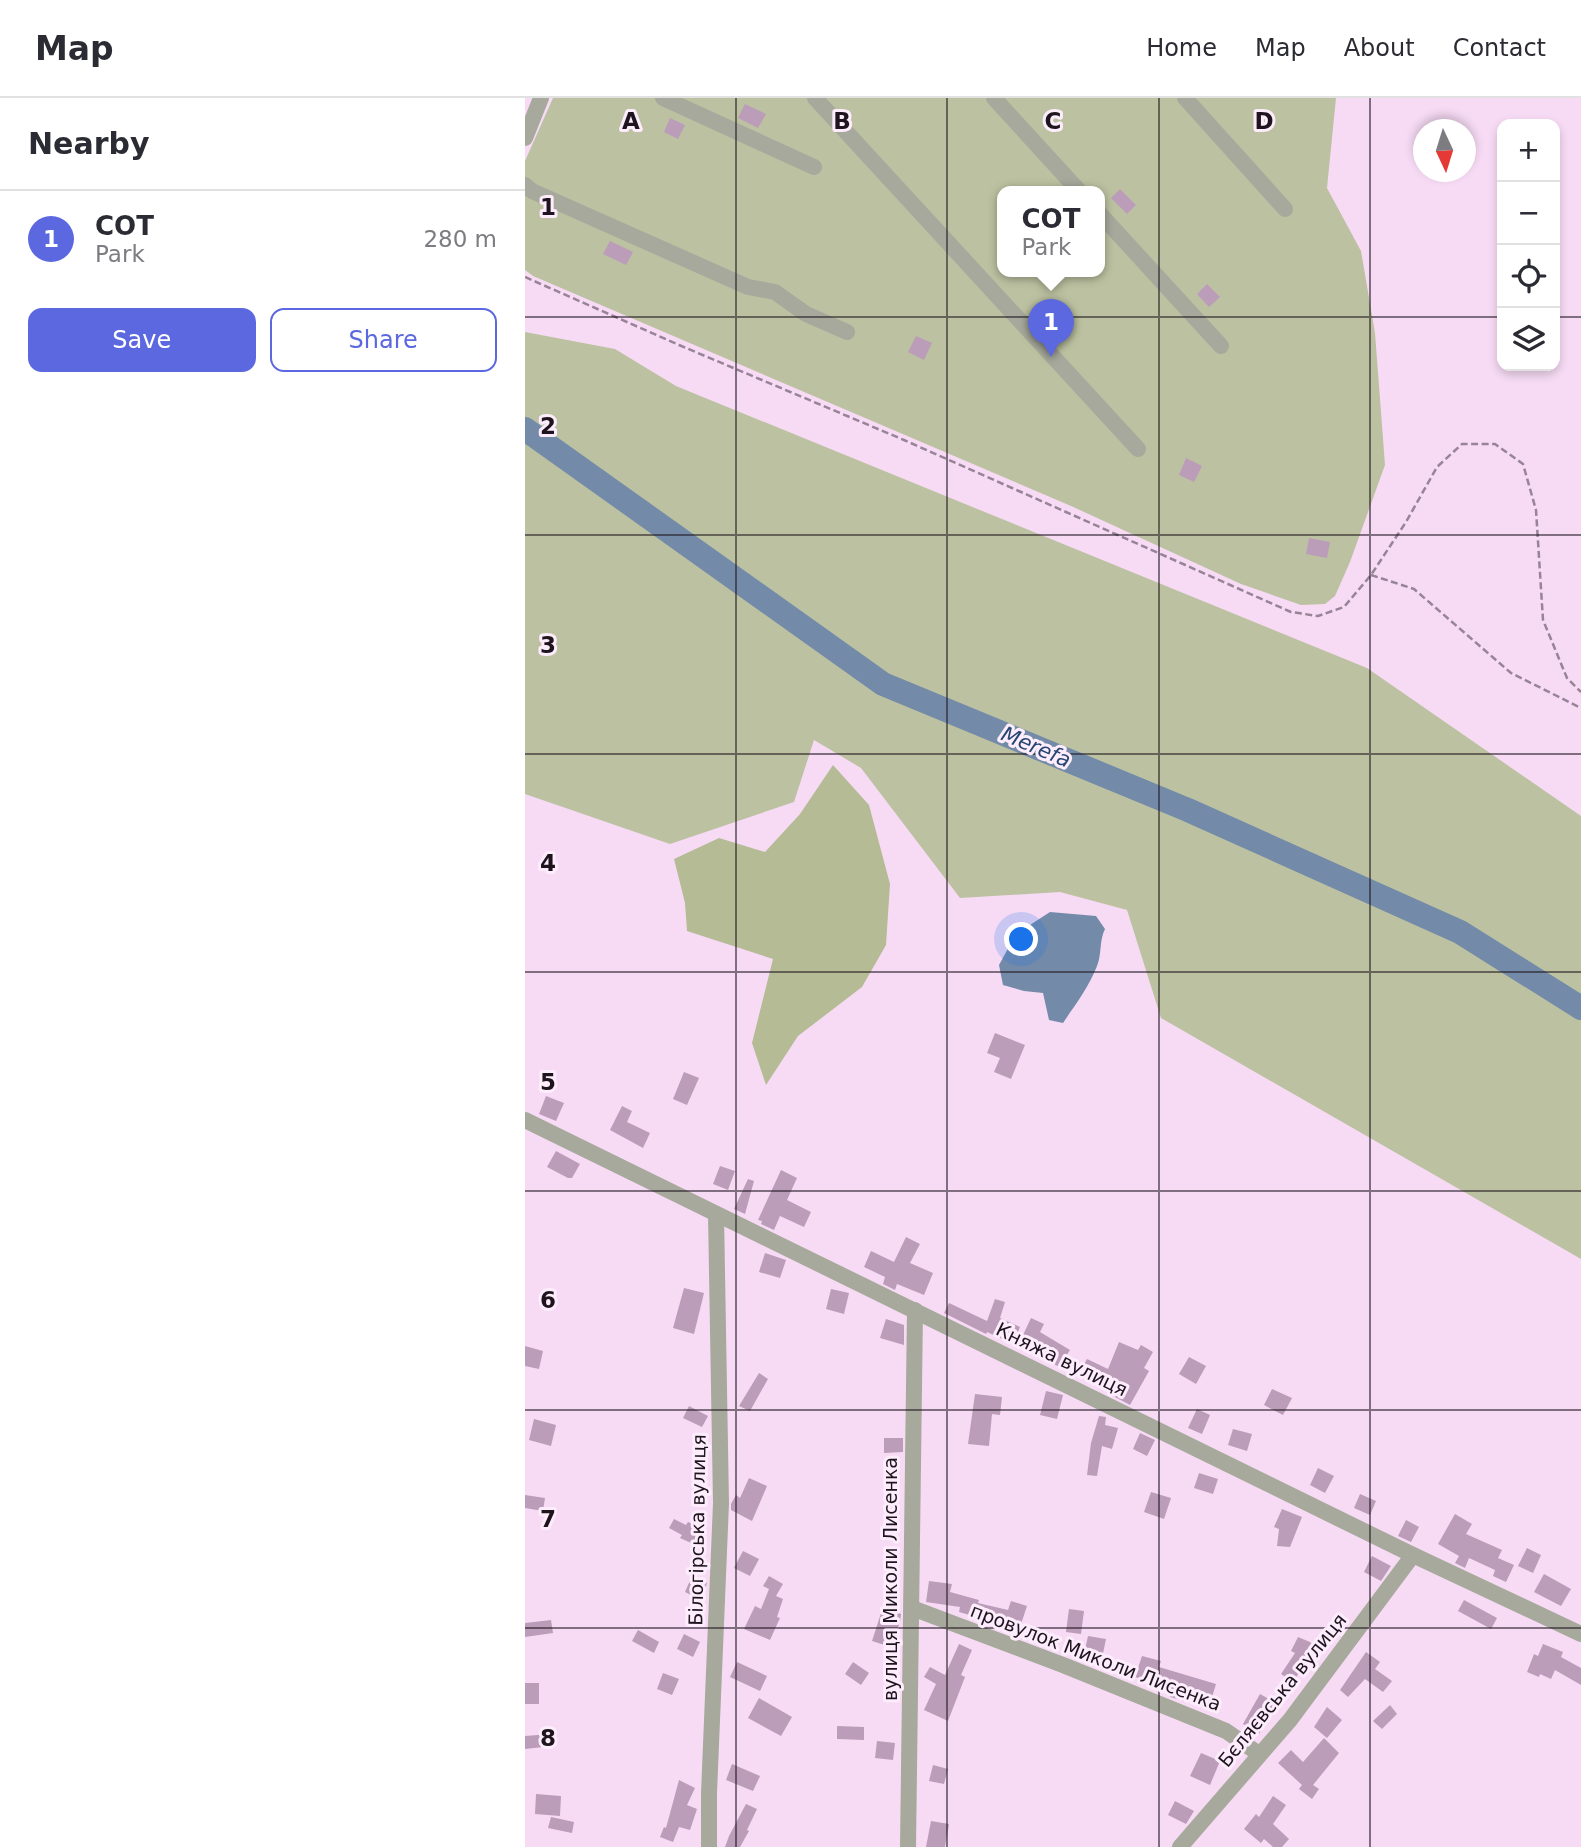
<!DOCTYPE html>
<meta charset="utf-8">
<style>
:root{--surface:#fff;--page:#f2f2f3;--text:#2b2b33;--muted:#7c7c81;--line:#e1e1e2;--accent:#5b68df}
body{margin:0;font-family:"DejaVu Sans",sans-serif;background:var(--page);color:var(--text)}
.controls{position:absolute;right:21px;top:21px;display:grid;overflow:hidden;border-radius:14px;box-shadow:0 4px 10px #0003}
.controls button{width:63px;height:63px;display:grid;place-items:center;padding:0;border:0;border-bottom:2px solid var(--line);background:var(--surface);color:var(--text);font:35px sans-serif}
.compass{position:absolute;left:888px;top:21px;width:63px;height:63px;border-radius:50%;background:var(--surface);box-shadow:0 4px 10px #0003;rotate:176deg}
.you{position:absolute;left:497px;top:842px;width:24px;height:24px;margin:-18px;border:5px solid #fff;border-radius:50%;background:#1a73e8;box-shadow:0 0 0 10px #1a73e833}
.badge{display:grid;place-items:center;width:46px;height:46px;border-radius:50%;background:var(--accent);color:#fff;font-size:23px;font-weight:700}
.pin{position:absolute;translate:-50% -58px;filter:drop-shadow(0 2px 4px #0008)}
.pin::after{content:'';position:absolute;top:37px;width:24px;height:21px;background:inherit;clip-path:polygon(0 0,100% 0,50% 100%)}
.popup{position:absolute;left:472px;top:88px;width:108px;height:91px;box-sizing:border-box;display:grid;place-content:center;border-radius:14px;background:var(--surface);filter:drop-shadow(0 2px 5px #0005);font-size:23px;white-space:nowrap;color:var(--muted)}
.popup b{font-size:26px;color:var(--text)}
.popup::after{content:'';position:absolute;left:50%;top:100%;margin-left:-14px;border:14px solid transparent;border-top-color:var(--surface)}
.list{margin:0;padding:0;list-style:none}
h2{display:flex;justify-content:space-between;align-items:center;height:91px;margin:0;padding:0 28px;font-size:30px}
h2 small{font-size:23px;font-weight:400;color:var(--muted)}
.list li{display:grid;grid-template-columns:46px 1fr auto;gap:21px;align-items:center;box-sizing:border-box;height:98px;padding:0 28px;border-top:2px solid var(--line)}
.list b{display:block;font-size:26px;white-space:nowrap}
.list p{margin:0;font-size:23px;white-space:nowrap;color:var(--muted)}
.list em{font-size:23px;font-style:normal;color:var(--muted)}
.actions{display:flex;gap:14px;padding:21px 28px}
.actions a{flex:1;padding:16px 0;border:2px solid var(--accent);border-radius:14px;text-align:center;font-size:24px;color:var(--accent)}
.actions .main{background:var(--accent);color:#fff}
.icon{flex:none;width:38px;height:38px;fill:none;stroke:currentColor;stroke-width:2;stroke-linecap:round;stroke-linejoin:round}
.map{position:relative;flex:none;width:1056px;height:1749px;overflow:hidden}
header{display:flex;align-items:center;gap:42px;box-sizing:border-box;height:98px;padding:0 35px;background:var(--surface);border-bottom:2px solid var(--line)}
header strong{font-size:33px}
nav{display:flex;gap:38px;margin-inline-start:auto;font-size:24px}
main{display:flex}
aside{flex:1;background:var(--surface)}
.map>svg:first-child{display:block}
.green{fill:#bcc2a1;fill-rule:evenodd}
.forest{fill:#b5bb94}
.water{fill:#738aa9}
.lines{fill:none;stroke-linecap:round;stroke-linejoin:round}
.river{stroke:#738aa9;stroke-width:24}
.building{fill:#bb9cb9}
.path{stroke:#988497;stroke-width:2.5;stroke-dasharray:7 3.5;stroke-linecap:butt}
.minor{stroke:#a6a99b;stroke-width:16}
.grid{fill:none;stroke:#1d141d;stroke-width:2;stroke-opacity:0.55}
.labels{text-anchor:middle;stroke-width:6;stroke-linejoin:round;paint-order:stroke}
.street-label{font-size:19px;fill:#1d141d;stroke:#fdedfc}
.water-label{font-size:21px;font-style:italic;fill:#254671;stroke:#fdedfc}
.grid-label{font-size:23px;text-anchor:middle;font-weight:bold;fill:#1d141d;stroke:#fdedfc;stroke-width:6;stroke-linejoin:round;paint-order:stroke}
</style>
<header>
<strong>Map</strong>
<nav><a>Home</a><a>Map</a><a>About</a><a>Contact</a></nav>
</header>
<main>
<aside>
<h2>Nearby<small></small></h2>
<ul class="list">
<li><span class="badge">1</span><div><b>СОТ</b><p>Park</p></div><em>280 m</em></li>
</ul>
<div class="actions"><a class="main">Save</a><a>Share</a></div>
</aside>
<div class="map">
<svg width="1056" height="1749" viewBox="0 0 1056 1749">
<rect width="100%" height="100%" fill="#f7dbf5"/>
<g class="green">
<path d="M 28,0 L 811,0 L 802,90 L 836,153 L 850,235 L 860,367 L 825,464 L 810,498 L 800,506 L 776,507 L 716,486 L 546,408 L 8,178 L 0,172 L 0,63 ZM 477,93 L 575,93 L 575,173 L 477,173 Z"/>
<path d="M 0,234 L 90,251 L 151,288 L 842,570 L 1056,718 L 1056,1161 L 636,920 L 602,812 L 535,794 L 435,800 L 336,670 L 289,642 L 269,704 L 145,746 L 0,696 Z"/>
</g>
<path class="forest" d="M 308,667 L 344,707 L 365,786 L 361,847 L 337,889 L 273,938 L 241,987 L 227,945 L 248,861 L 162,833 L 160,805 L 149,761 L 194,740 L 240,754 L 275,716 Z"/>
<path class="water" d="M 525,814 L 571,818 L 580,831 C 574,843 577,856 572,868 C 564,889 550,907 538,925 L 524,922 L 518,895 L 499,893 L 478,887 L 474,867 L 491,836 Z"/>
<g class="lines">
<path class="river" d="M 0,331 L 358,586 L 663,712 L 935,834 L 1056,910"/>
</g>
<g class="building">
<path d="M 220,6 L 241,16 L 233,30 L 213,20 Z"/>
<path d="M 145,20 L 160,27 L 153,41 L 139,34 Z"/>
<path d="M 595,91 L 611,107 L 602,116 L 586,100 Z"/>
<path d="M 85,143 L 108,154 L 101,167 L 78,156 Z"/>
<path d="M 682,186 L 695,199 L 684,209 L 672,196 Z"/>
<path d="M 391,238 L 407,245 L 399,262 L 383,254 Z"/>
<path d="M 661,360 L 677,368 L 669,384 L 654,377 Z"/>
<path d="M 784,440 L 805,444 L 802,460 L 781,456 Z"/>
<path d="M 470,935 L 500,947 L 486,981 L 469,974 L 475,960 L 462,955 Z"/>
<path d="M 159,974 L 174,980 L 162,1007 L 148,1001 Z"/>
<path d="M 21,998 L 39,1005 L 31,1023 L 14,1016 Z"/>
<path d="M 97,1008 L 107,1013 L 102,1024 L 125,1035 L 118,1050 L 85,1032 Z"/>
<path d="M 31,1053 L 55,1066 L 47,1080 L 43,1080 L 22,1069 Z"/>
<path d="M 195,1068 L 210,1073 L 203,1092 L 188,1086 Z"/>
<path d="M 256,1072 L 272,1080 L 262,1102 L 286,1114 L 279,1129 L 255,1118 L 249,1132 L 236,1126 L 237,1123 L 233,1122 Z"/>
<path d="M 223,1081 L 229,1083 L 220,1116 L 209,1111 Z"/>
<path d="M 381,1139 L 395,1146 L 385,1165 L 408,1175 L 399,1197 L 372,1186 L 370,1192 L 358,1186 L 360,1179 L 339,1169 L 346,1153 L 369,1164 Z"/>
<path d="M 240,1155 L 261,1162 L 255,1180 L 234,1174 Z"/>
<path d="M 159,1190 L 179,1195 L 169,1236 L 148,1230 Z"/>
<path d="M 306,1191 L 324,1195 L 319,1216 L 301,1211 Z"/>
<path d="M 470,1201 L 480,1204 L 475,1220 L 495,1229 L 488,1246 L 462,1234 L 461,1236 L 419,1215 L 424,1205 L 462,1223 Z"/>
<path d="M 506,1220 L 519,1226 L 515,1234 L 545,1252 L 534,1269 L 515,1257 L 521,1248 L 498,1237 Z"/>
<path d="M 361,1221 L 379,1227 L 379,1247 L 355,1240 Z"/>
<path d="M 594,1244 L 613,1252 L 616,1247 L 628,1254 L 619,1270 L 624,1273 L 605,1307 L 590,1299 L 593,1295 L 554,1276 L 562,1261 L 583,1271 Z"/>
<path d="M 0,1248 L 18,1253 L 14,1271 L 0,1268 Z"/>
<path d="M 664,1259 L 681,1268 L 671,1286 L 654,1276 Z"/>
<path d="M 234,1275 L 243,1281 L 225,1313 L 214,1308 Z"/>
<path d="M 747,1291 L 767,1300 L 758,1317 L 739,1307 Z"/>
<path d="M 521,1293 L 538,1297 L 532,1321 L 515,1317 Z"/>
<path d="M 450,1296 L 477,1299 L 475,1317 L 467,1316 L 464,1348 L 443,1346 Z"/>
<path d="M 164,1308 L 183,1318 L 177,1329 L 158,1320 Z"/>
<path d="M 672,1311 L 685,1317 L 677,1336 L 663,1330 Z"/>
<path d="M 574,1318 L 581,1319 L 580,1327 L 593,1330 L 587,1351 L 577,1348 L 572,1378 L 562,1377 L 566,1345 Z"/>
<path d="M 9,1321 L 31,1327 L 26,1348 L 4,1342 Z"/>
<path d="M 708,1331 L 727,1336 L 722,1353 L 703,1347 Z"/>
<path d="M 615,1335 L 630,1342 L 622,1358 L 608,1351 Z"/>
<path d="M 359,1340 L 378,1340 L 378,1354 L 359,1355 Z"/>
<path d="M 793,1370 L 809,1378 L 800,1395 L 785,1387 Z"/>
<path d="M 674,1375 L 693,1381 L 688,1396 L 669,1390 Z"/>
<path d="M 224,1380 L 242,1388 L 227,1423 L 206,1412 L 206,1406 L 211,1397 L 215,1400 Z"/>
<path d="M 626,1394 L 646,1400 L 639,1421 L 619,1414 Z"/>
<path d="M 835,1396 L 851,1403 L 845,1417 L 829,1410 Z"/>
<path d="M 0,1397 L 20,1400 L 18,1413 L 0,1410 Z"/>
<path d="M 757,1411 L 777,1419 L 765,1449 L 752,1448 L 754,1431 L 749,1429 Z"/>
<path d="M 930,1416 L 947,1426 L 941,1436 L 977,1452 L 973,1460 L 989,1467 L 981,1484 L 968,1478 L 970,1472 L 944,1460 L 940,1470 L 930,1465 L 934,1458 L 913,1446 Z"/>
<path d="M 149,1421 L 161,1427 L 163,1424 L 181,1432 L 173,1448 L 155,1440 L 157,1437 L 144,1430 Z"/>
<path d="M 881,1422 L 894,1429 L 886,1444 L 873,1438 Z"/>
<path d="M 1002,1450 L 1016,1457 L 1008,1475 L 993,1468 Z"/>
<path d="M 218,1453 L 234,1461 L 225,1478 L 209,1470 Z"/>
<path d="M 847,1458 L 866,1468 L 856,1483 L 839,1474 Z"/>
<path d="M 1019,1476 L 1046,1491 L 1036,1508 L 1009,1494 Z"/>
<path d="M 167,1478 L 182,1485 L 177,1502 L 160,1494 Z"/>
<path d="M 244,1478 L 258,1486 L 251,1498 L 258,1501 L 252,1519 L 255,1520 L 245,1542 L 219,1531 L 230,1508 L 236,1511 L 244,1491 L 238,1488 Z"/>
<path d="M 404,1483 L 427,1486 L 425,1494 L 454,1502 L 453,1505 L 483,1512 L 486,1503 L 502,1508 L 495,1529 L 470,1521 L 469,1527 L 458,1524 L 459,1521 L 434,1514 L 435,1509 L 401,1504 Z"/>
<path d="M 939,1502 L 972,1520 L 966,1531 L 933,1513 Z"/>
<path d="M 358,1509 L 376,1516 L 375,1524 L 366,1549 L 347,1543 Z"/>
<path d="M 544,1511 L 559,1513 L 556,1536 L 541,1534 Z"/>
<path d="M 26,1522 L 28,1535 L 0,1539 L 0,1525 Z"/>
<path d="M 113,1532 L 134,1544 L 129,1555 L 107,1543 Z"/>
<path d="M 159,1536 L 175,1544 L 168,1559 L 152,1551 Z"/>
<path d="M 563,1538 L 581,1541 L 576,1565 L 558,1561 Z"/>
<path d="M 773,1539 L 785,1544 L 795,1554 L 791,1564 L 783,1561 L 768,1584 L 756,1576 L 770,1555 L 766,1553 Z"/>
<path d="M 434,1546 L 447,1552 L 436,1577 L 440,1579 L 423,1623 L 399,1612 L 411,1586 L 399,1579 L 405,1569 L 420,1577 Z"/>
<path d="M 1018,1546 L 1038,1554 L 1036,1559 L 1056,1570 L 1056,1587 L 1030,1572 L 1026,1581 L 1015,1576 L 1014,1579 L 1002,1574 L 1009,1556 L 1013,1558 Z"/>
<path d="M 841,1554 L 855,1564 L 850,1571 L 867,1583 L 858,1594 L 840,1581 L 823,1599 L 815,1592 Z"/>
<path d="M 617,1558 L 636,1563 L 634,1569 L 691,1586 L 684,1609 L 645,1599 L 648,1591 L 610,1579 Z"/>
<path d="M 212,1564 L 242,1578 L 235,1593 L 205,1579 Z"/>
<path d="M 328,1564 L 344,1575 L 336,1587 L 320,1576 Z"/>
<path d="M 138,1575 L 154,1581 L 147,1597 L 132,1591 Z"/>
<rect x="0" y="1585" width="14" height="21"/>
<path d="M 735,1596 L 751,1605 L 734,1636 L 718,1626 Z"/>
<path d="M 234,1600 L 267,1619 L 256,1638 L 223,1620 Z"/>
<path d="M 865,1607 L 872,1616 L 857,1631 L 848,1623 Z"/>
<path d="M 802,1609 L 817,1622 L 802,1640 L 789,1629 Z"/>
<path d="M 312,1628 L 339,1629 L 339,1642 L 312,1641 Z"/>
<path d="M 26,1636 L 27,1648 L 0,1651 L 0,1638 Z"/>
<path d="M 799,1640 L 814,1655 L 788,1687 L 794,1691 L 787,1701 L 774,1691 L 777,1687 L 753,1665 L 766,1652 L 778,1664 Z"/>
<path d="M 352,1643 L 370,1645 L 368,1662 L 350,1660 Z"/>
<path d="M 676,1655 L 695,1663 L 685,1687 L 665,1678 Z"/>
<path d="M 207,1666 L 235,1678 L 228,1693 L 201,1682 Z"/>
<path d="M 408,1667 L 423,1671 L 419,1686 L 404,1683 Z"/>
<path d="M 154,1682 L 170,1690 L 162,1707 L 172,1711 L 165,1732 L 154,1729 L 148,1744 L 135,1739 L 139,1729 L 141,1730 Z"/>
<path d="M 11,1696 L 36,1698 L 35,1718 L 10,1716 Z"/>
<path d="M 748,1698 L 761,1707 L 748,1726 L 764,1741 L 757,1749 L 748,1749 L 739,1741 L 736,1745 L 719,1731 L 731,1716 L 734,1719 Z"/>
<path d="M 650,1703 L 669,1713 L 661,1726 L 643,1717 Z"/>
<path d="M 221,1706 L 232,1711 L 222,1732 L 224,1733 L 215,1749 L 200,1749 L 204,1738 Z"/>
<path d="M 26,1719 L 49,1724 L 47,1735 L 23,1730 Z"/>
<path d="M 406,1723 L 424,1726 L 420,1749 L 401,1749 Z"/>
</g>
<g class="lines">
<g class="path">
<path d="M 0,179 L 154,247 L 379,342 L 766,514 L 793,518 L 819,509 L 846,477 L 881,424 L 912,369 L 937,346 L 970,346 L 998,366 L 1011,412 L 1018,522 L 1042,580 L 1056,594"/>
<path d="M 846,477 L 889,491 L 986,575 L 1056,610"/>
</g>
<g class="minor">
<path d="M 138,0 L 289,69"/>
<path d="M 290,0 L 613,351"/>
<path d="M 469,0 L 554,93"/>
<path d="M 660,0 L 760,111"/>
<path d="M 0,40 L 16,0"/>
<path d="M 0,87 L 7,93 L 223,189 L 250,194 L 281,216 L 322,234"/>
<path d="M 575,116 L 696,248"/>
<path d="M 0,1022 L 888,1457 L 1056,1536"/>
<path d="M 387,1510 L 538,1567 L 701,1633 L 734,1656"/>
<path d="M 184,1749 L 184,1695 L 196,1405 L 191,1116"/>
<path d="M 383,1749 L 390,1212"/>
<path d="M 655,1749 L 765,1622 L 888,1457"/>
</g>
</g>
<path class="grid" d="M 211,0 L 211,1749M 422,0 L 422,1749M 634,0 L 634,1749M 845,0 L 845,1749M 0,219 L 977,219M 1030,219 L 1056,219M 0,437 L 1056,437M 0,656 L 1056,656M 0,874 L 1056,874M 0,1093 L 1056,1093M 0,1312 L 1056,1312M 0,1530 L 1056,1530"/>
<g class="labels">
<g class="street-label">
<text transform="translate(537 1261) rotate(26)" y="7">Княжа вулиця</text>
<text transform="translate(172 1432) rotate(-89)" y="7">Білогірська вулиця</text>
<text transform="translate(365 1481) rotate(-90)" y="7">вулиця Миколи Лисенка</text>
<text transform="translate(571 1559) rotate(21)" y="7">провулок Миколи Лисенка</text>
<text transform="translate(757 1592) rotate(-51)" y="7">Бєляєвська вулиця</text>
</g>
<g class="water-label">
<text transform="translate(511 649) rotate(23)" y="7">Merefa</text>
</g>
</g>
<g class="grid-label">
<text x="106" y="31">A</text>
<text x="317" y="31">B</text>
<text x="528" y="31">C</text>
<text x="739" y="31">D</text>
<text x="23" y="117">1</text>
<text x="23" y="336">2</text>
<text x="23" y="555">3</text>
<text x="23" y="773">4</text>
<text x="23" y="992">5</text>
<text x="23" y="1210">6</text>
<text x="23" y="1429">7</text>
<text x="23" y="1648">8</text>
</g>
</svg>
<div class="controls">
<button>+</button>
<button>−</button>
<button><svg class="icon" aria-label="locate" viewBox="0 0 24 24"><circle cx="12" cy="12" r="6"/><path d="M12 2v4M12 18v4M2 12h4M18 12h4"/></svg></button>
<button><svg class="icon" aria-label="layers" viewBox="0 0 24 24"><path d="M12 4l9 5-9 5-9-5zM3 14l9 5 9-5"/></svg></button>
</div>
<svg class="compass" viewBox="-18 -18 36 36"><path d="M0-13l5 13h-10z" fill="#e53935"/><path d="M0 13l5-13h-10z" fill="#7c7c81"/></svg>
<div class="you"></div>
<div class="pin badge" style="left:526px;top:259px">1</div>
<div class="popup"><b>СОТ</b>Park</div>
</div>
</main>
